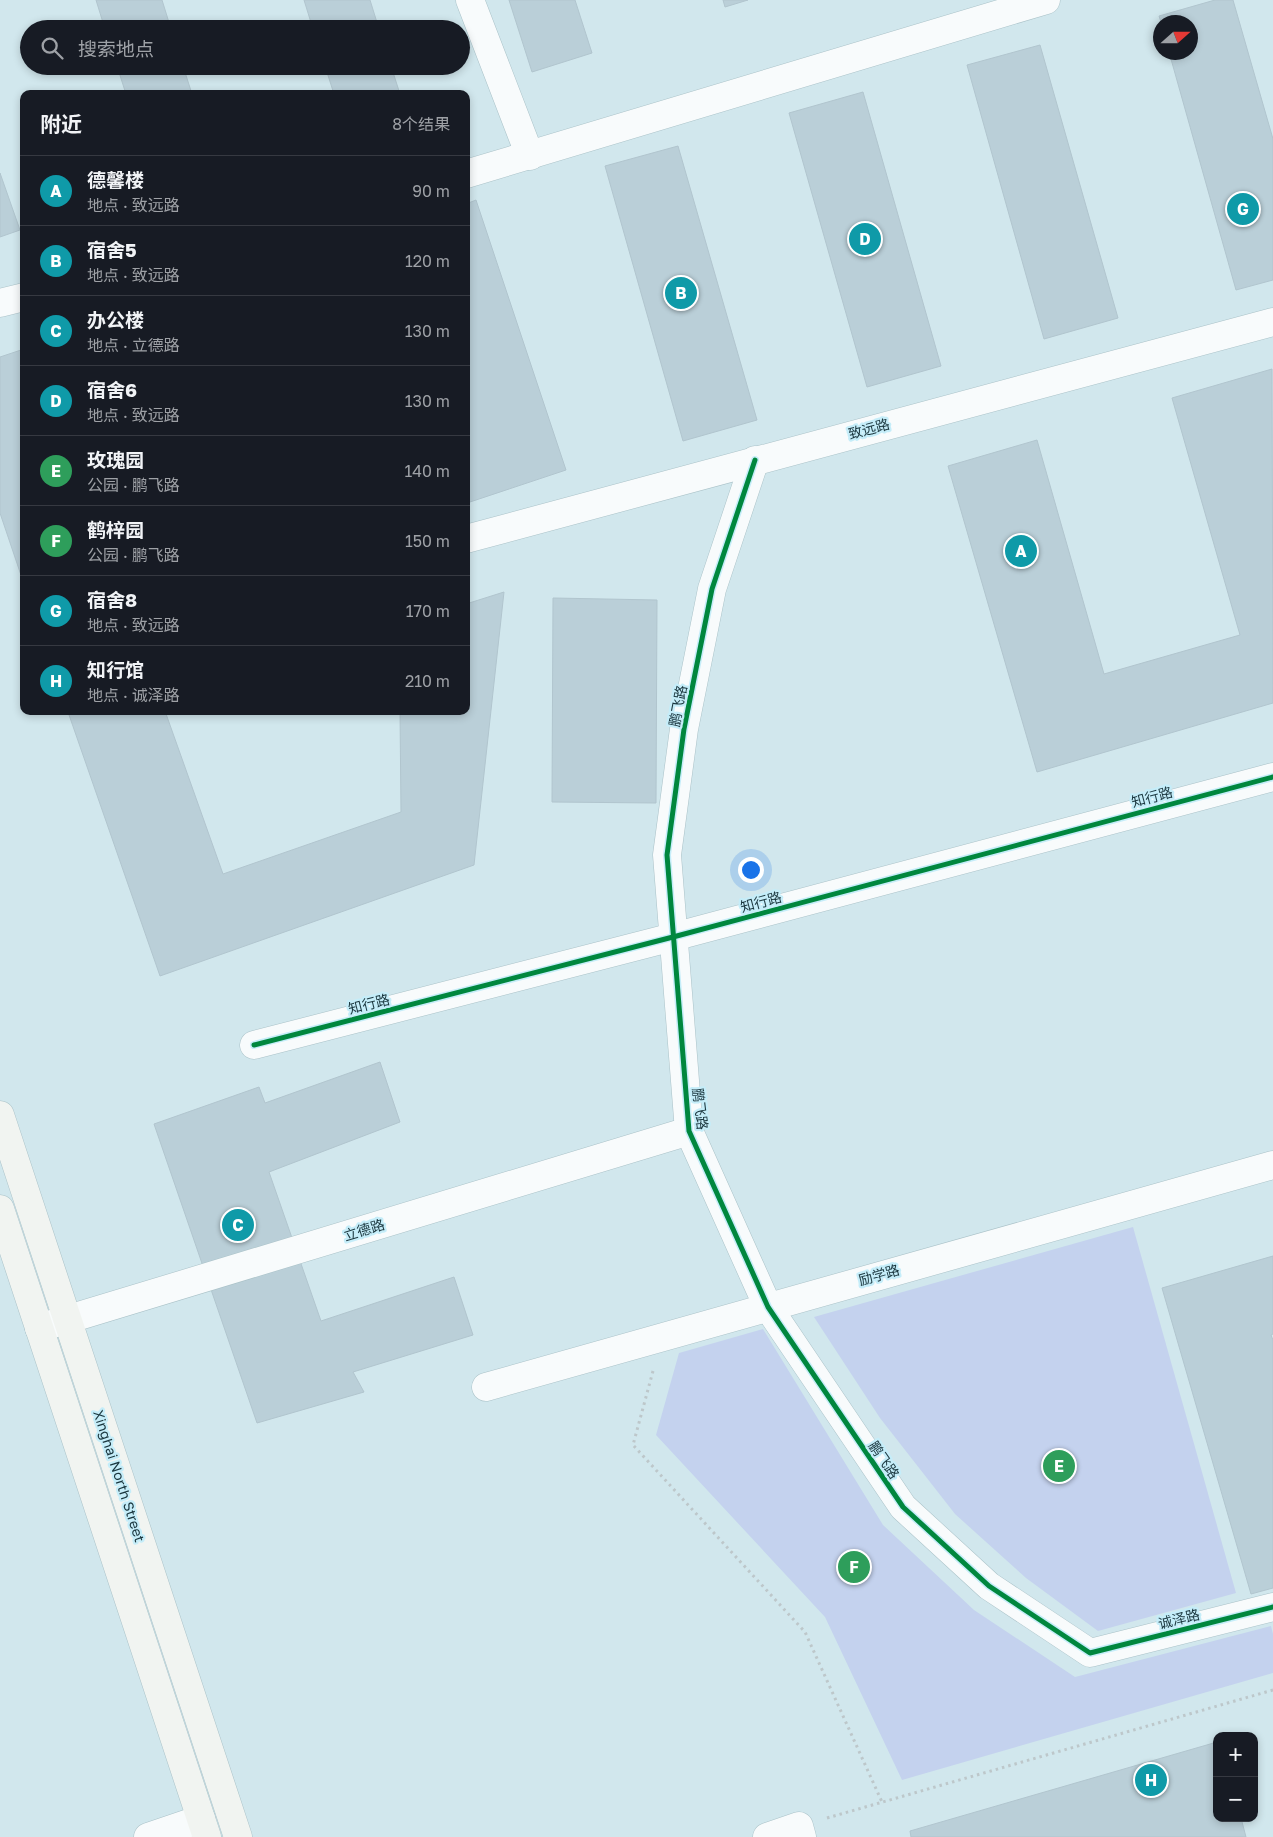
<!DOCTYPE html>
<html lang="zh">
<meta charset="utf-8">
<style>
:root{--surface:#171b24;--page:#242831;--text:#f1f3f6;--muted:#9ea1a6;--line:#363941;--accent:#0b8043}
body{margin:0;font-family:"Golos Text","Noto Sans SC",sans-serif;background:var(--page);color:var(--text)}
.controls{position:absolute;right:15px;bottom:15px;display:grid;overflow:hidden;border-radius:10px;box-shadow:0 2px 8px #0003}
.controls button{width:45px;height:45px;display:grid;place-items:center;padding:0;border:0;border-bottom:1px solid var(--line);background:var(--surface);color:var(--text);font:25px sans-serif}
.compass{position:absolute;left:1153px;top:15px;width:45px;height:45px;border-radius:50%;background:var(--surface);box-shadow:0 2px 8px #0003;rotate:69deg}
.you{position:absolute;left:750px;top:869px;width:18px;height:18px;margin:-12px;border:4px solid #fff;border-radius:50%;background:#1a73e8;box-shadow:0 0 0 8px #1a73e833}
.badge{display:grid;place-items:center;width:32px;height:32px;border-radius:50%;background:var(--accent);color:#fff;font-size:16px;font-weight:700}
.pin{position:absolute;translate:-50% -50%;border:2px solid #fff;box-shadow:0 1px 5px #0006}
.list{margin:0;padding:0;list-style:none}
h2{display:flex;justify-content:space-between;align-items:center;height:65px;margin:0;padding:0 20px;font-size:21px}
h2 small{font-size:16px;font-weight:400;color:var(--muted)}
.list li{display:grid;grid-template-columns:32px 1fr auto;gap:15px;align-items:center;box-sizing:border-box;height:70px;padding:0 20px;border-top:1px solid var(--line)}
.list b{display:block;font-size:19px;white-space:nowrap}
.list p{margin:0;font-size:16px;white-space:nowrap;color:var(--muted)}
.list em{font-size:16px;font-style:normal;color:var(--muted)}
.icon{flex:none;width:28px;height:28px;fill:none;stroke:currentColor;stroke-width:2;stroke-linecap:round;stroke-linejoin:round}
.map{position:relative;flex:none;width:1273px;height:1837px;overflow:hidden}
.search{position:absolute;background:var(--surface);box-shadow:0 2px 8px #0003;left:20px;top:20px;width:450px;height:55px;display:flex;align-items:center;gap:12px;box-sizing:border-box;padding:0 18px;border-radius:28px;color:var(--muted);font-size:19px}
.panel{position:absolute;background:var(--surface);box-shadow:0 2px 8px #0003;left:20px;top:90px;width:450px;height:625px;border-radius:10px}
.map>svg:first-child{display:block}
.green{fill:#c4d2ee}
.building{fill:#bacfd8;stroke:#b1c5ce}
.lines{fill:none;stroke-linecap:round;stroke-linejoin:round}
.street-casing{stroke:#aac2c8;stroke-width:29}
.secondary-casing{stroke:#aac2c8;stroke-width:29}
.path{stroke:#bdc7ca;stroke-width:3;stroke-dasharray:2.5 4;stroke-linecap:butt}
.street{stroke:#f8fbfc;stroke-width:28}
.secondary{stroke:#f1f4f1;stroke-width:28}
.cycleway-casing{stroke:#c5edf9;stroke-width:8}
.cycleway{stroke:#00873e;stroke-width:5}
.labels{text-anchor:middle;stroke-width:4.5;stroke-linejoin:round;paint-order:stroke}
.street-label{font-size:14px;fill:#1a363e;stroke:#c5edf9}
</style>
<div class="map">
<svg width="1273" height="1837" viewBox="0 0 1273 1837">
<rect width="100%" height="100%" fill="#d1e7ed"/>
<g class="green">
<path d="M 1133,1227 L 1236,1593 L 1098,1631 L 1026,1578 L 955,1514 L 880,1418 L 814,1317 Z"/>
<path d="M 763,1329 L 883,1525 L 974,1610 L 1075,1677 L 1271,1626 L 1273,1634 L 1273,1673 L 902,1780 L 825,1617 L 656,1435 L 679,1353 Z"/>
</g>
<g class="building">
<path d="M 96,0 L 162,0 L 171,29 L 105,29 Z"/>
<path d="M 304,0 L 370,0 L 379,29 L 313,29 Z"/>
<path d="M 509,0 L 575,0 L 592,53 L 532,72 Z"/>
<path d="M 723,0 L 748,0 L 725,7 Z"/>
<path d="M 1215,0 L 1233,0 L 1273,139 L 1273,280 L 1236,290 L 1169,52 L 1190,52 L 1190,22 L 1161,22 L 1159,16 Z"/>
<path d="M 1040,45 L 1118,318 L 1044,339 L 967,65 Z"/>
<path d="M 117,66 L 183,66 L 192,94 L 126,94 Z"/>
<path d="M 325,66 L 391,66 L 400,94 L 334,94 Z"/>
<path d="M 863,92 L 941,366 L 867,387 L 789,113 Z"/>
<path d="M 678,146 L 757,420 L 683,441 L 605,166 Z"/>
<path d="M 0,173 L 20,230 L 0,237 Z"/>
<path d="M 476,200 L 566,470 L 470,502 L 466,490 L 466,204 Z"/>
<path d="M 24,349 L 24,584 L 0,513 L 0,357 Z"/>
<path d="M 1272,369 L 1273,703 L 1037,772 L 948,466 L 1037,440 L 1104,674 L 1240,635 L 1172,398 Z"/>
<path d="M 504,592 L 474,865 L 160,976 L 68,712 L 165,711 L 223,874 L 401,812 L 400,711 L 466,711 L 466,604 Z"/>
<path d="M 553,598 L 657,600 L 656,803 L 552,802 Z"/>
<path d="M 380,1062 L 400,1122 L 269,1172 L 321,1321 L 454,1277 L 473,1335 L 353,1372 L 364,1392 L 257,1423 L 154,1124 L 259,1087 L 265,1103 Z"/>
<path d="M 1273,1256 L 1273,1334 L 1271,1335 L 1273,1340 L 1273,1588 L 1251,1594 L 1162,1288 Z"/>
<path d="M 1217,1742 L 1217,1818 L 1241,1818 L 1246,1837 L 911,1837 L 910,1831 Z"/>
</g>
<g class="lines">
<defs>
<g id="street">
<path d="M 470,0 L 530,156"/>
<path d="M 466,174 L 1046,0"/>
<path d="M 0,303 L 24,297"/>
<path d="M 755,460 L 712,589 L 684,729 L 667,855 L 689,1131 L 768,1307 L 903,1507 L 989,1586 L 1090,1653 L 1273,1607"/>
<path d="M 466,539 L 1273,322"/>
<path d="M 254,1045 L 673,937 L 1273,777"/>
<path d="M 39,1328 L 689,1131"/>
<path d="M 486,1387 L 1273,1165"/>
<path d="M 148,1837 L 201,1819"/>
<path d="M 767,1837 L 799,1826 L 802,1837"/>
</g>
<g id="secondary">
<path d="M 0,1115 L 238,1837"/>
<path d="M 0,1209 L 207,1837"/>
</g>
</defs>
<use href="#street" class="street-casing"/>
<use href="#secondary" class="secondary-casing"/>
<g class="path">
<path d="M 653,1371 L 633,1445 L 805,1632 L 882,1802"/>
<path d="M 827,1818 L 1273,1690"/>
</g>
<use href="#street" class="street"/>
<use href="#secondary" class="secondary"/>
<defs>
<g id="cycleway">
<path d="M 755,460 L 712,589 L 684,729 L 667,855 L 689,1131 L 768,1307 L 903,1507 L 989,1586 L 1090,1653 L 1273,1607"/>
<path d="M 254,1045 L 673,937 L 1273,777"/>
</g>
</defs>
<use href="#cycleway" class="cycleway-casing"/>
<use href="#cycleway" class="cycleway"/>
</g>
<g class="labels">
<g class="street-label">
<text transform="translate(869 429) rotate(-15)" y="5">致远路</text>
<text transform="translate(678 706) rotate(-79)" y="5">鹏飞路</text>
<text transform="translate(1152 797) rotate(-15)" y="5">知行路</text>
<text transform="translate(761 902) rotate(-15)" y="5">知行路</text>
<text transform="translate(369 1004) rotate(-14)" y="5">知行路</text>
<text transform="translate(700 1109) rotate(83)" y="5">鹏飞路</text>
<text transform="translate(364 1230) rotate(-17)" y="5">立德路</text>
<text transform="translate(879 1275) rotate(-16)" y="5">励学路</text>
<text transform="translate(884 1460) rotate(56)" y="5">鹏飞路</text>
<text transform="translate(119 1476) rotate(72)" y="5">Xinghai North Street</text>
<text transform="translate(1179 1619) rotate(-14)" y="5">诚泽路</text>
</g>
</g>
</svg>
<div class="controls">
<button>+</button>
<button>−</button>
</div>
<svg class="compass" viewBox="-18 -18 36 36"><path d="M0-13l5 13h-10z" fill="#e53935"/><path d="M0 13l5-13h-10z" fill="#9ea1a6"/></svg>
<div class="you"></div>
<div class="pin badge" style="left:1021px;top:551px;background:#0f9aa8">A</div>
<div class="pin badge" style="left:681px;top:293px;background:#0f9aa8">B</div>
<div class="pin badge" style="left:238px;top:1225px;background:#0f9aa8">C</div>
<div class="pin badge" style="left:865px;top:239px;background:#0f9aa8">D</div>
<div class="pin badge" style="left:1059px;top:1466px;background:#2e9e5b">E</div>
<div class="pin badge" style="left:854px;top:1567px;background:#2e9e5b">F</div>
<div class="pin badge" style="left:1243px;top:209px;background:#0f9aa8">G</div>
<div class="pin badge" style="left:1151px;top:1780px;background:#0f9aa8">H</div>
<div class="search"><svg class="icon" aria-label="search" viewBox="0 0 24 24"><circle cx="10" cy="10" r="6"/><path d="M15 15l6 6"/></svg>搜索地点</div>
<section class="panel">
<h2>附近<small>8个结果</small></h2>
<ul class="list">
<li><span class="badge" style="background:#0f9aa8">A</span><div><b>德馨楼</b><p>地点 · 致远路</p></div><em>90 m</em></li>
<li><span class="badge" style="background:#0f9aa8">B</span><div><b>宿舍5</b><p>地点 · 致远路</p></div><em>120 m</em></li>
<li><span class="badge" style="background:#0f9aa8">C</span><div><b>办公楼</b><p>地点 · 立德路</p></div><em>130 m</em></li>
<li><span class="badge" style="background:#0f9aa8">D</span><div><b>宿舍6</b><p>地点 · 致远路</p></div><em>130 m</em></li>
<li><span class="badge" style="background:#2e9e5b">E</span><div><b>玫瑰园</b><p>公园 · 鹏飞路</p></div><em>140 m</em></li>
<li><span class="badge" style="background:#2e9e5b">F</span><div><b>鹤梓园</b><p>公园 · 鹏飞路</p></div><em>150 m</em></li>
<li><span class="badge" style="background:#0f9aa8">G</span><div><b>宿舍8</b><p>地点 · 致远路</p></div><em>170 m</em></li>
<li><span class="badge" style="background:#0f9aa8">H</span><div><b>知行馆</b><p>地点 · 诚泽路</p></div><em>210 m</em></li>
</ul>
</section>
</div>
